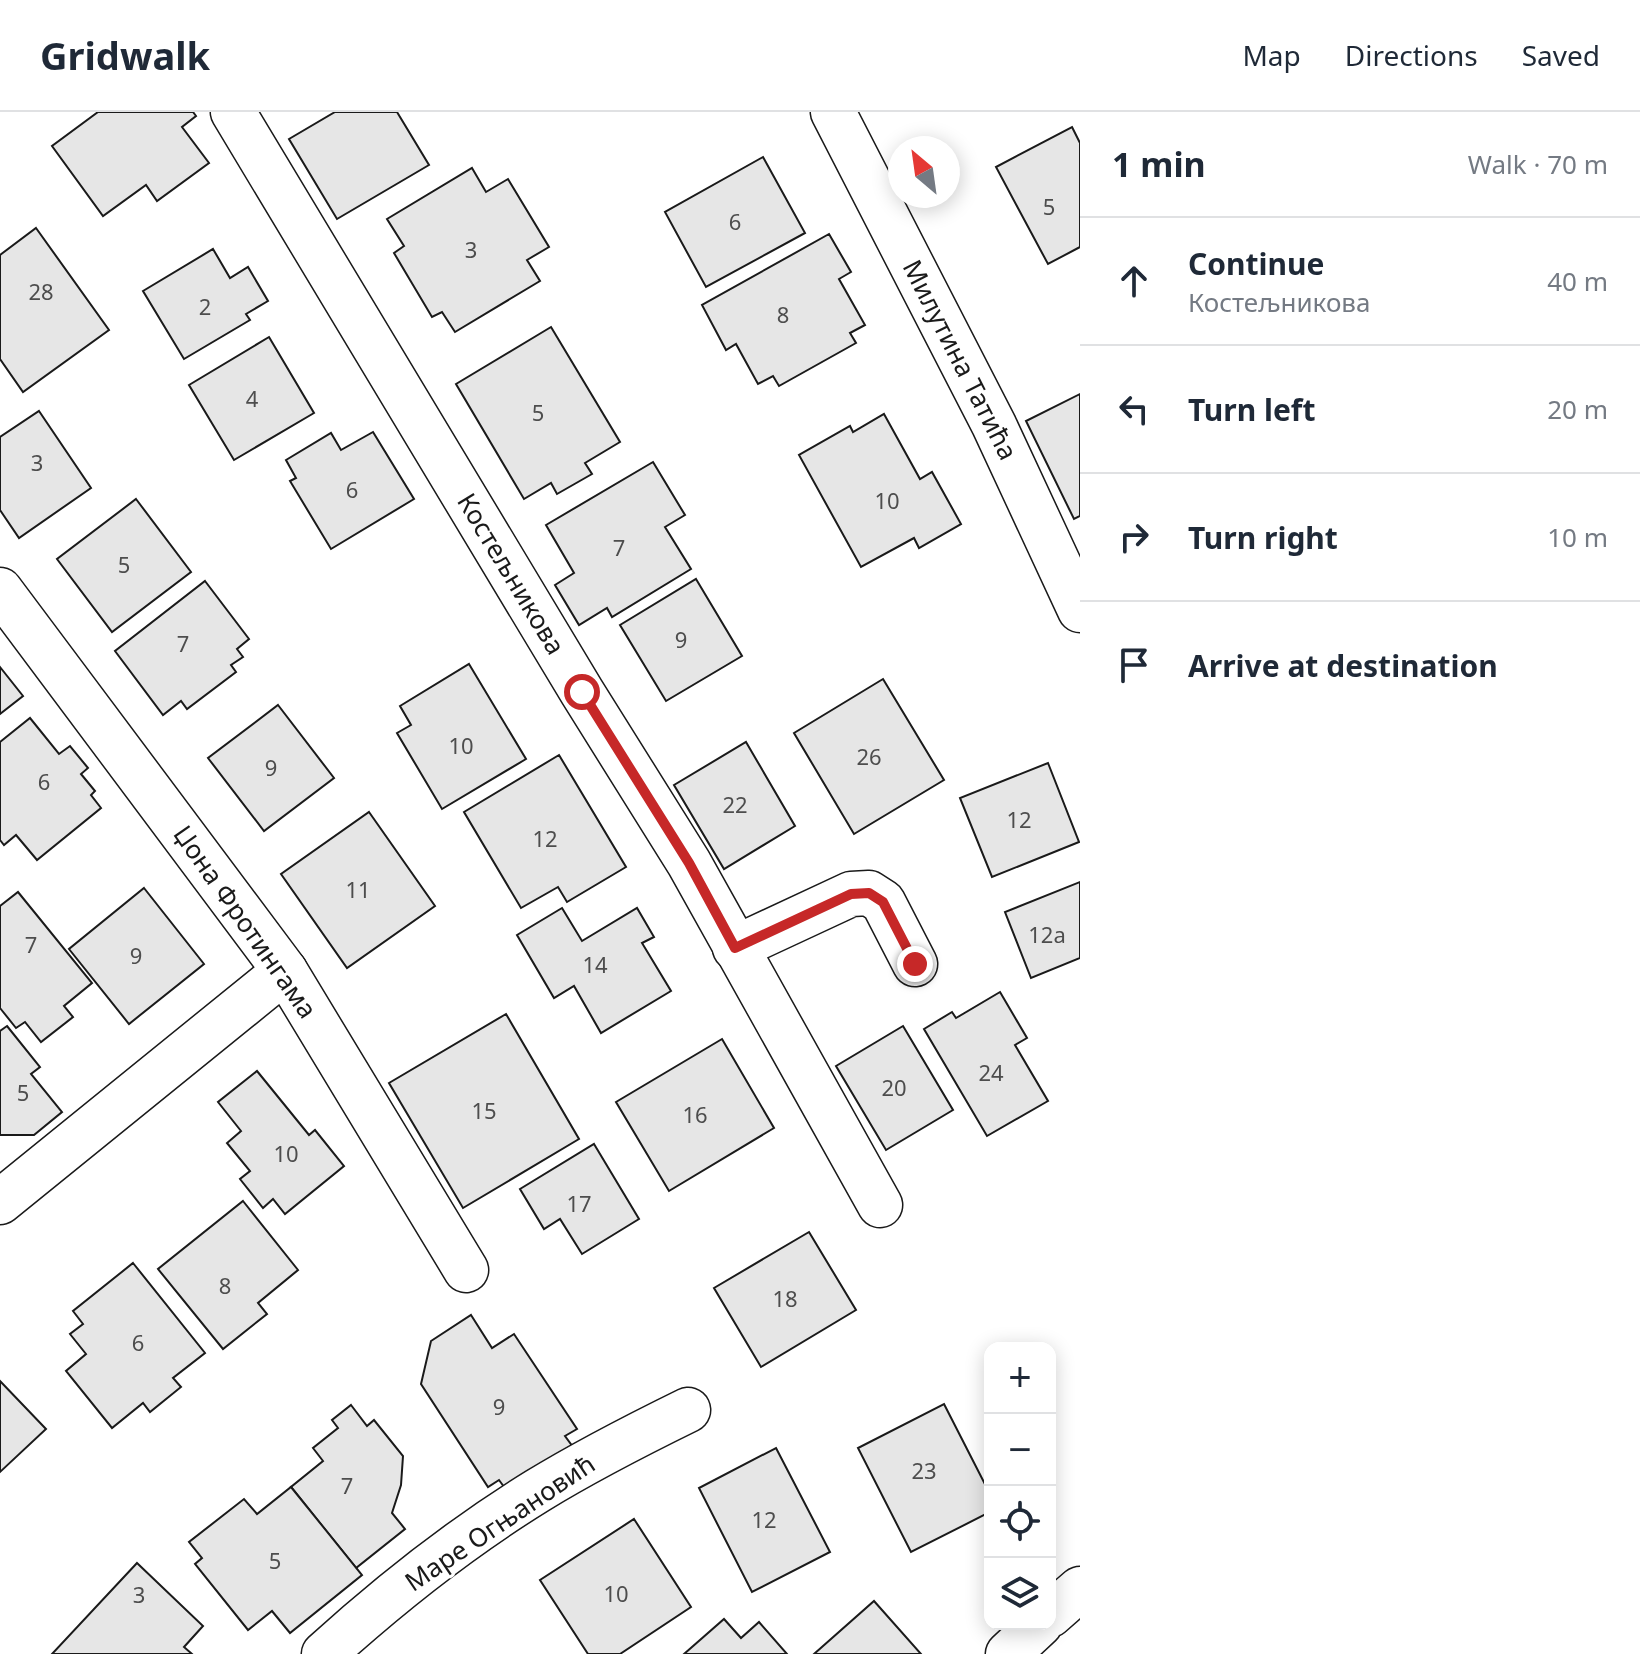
<!DOCTYPE html>
<meta charset="utf-8">
<style>
:root{--surface:#fff;--page:#f2f2f3;--text:#1f2937;--muted:#747a83;--line:#e0e1e3}
body{margin:0;font-family:"Noto Sans",sans-serif;background:var(--page);color:var(--text)}
.controls{position:absolute;right:24px;bottom:24px;display:grid;overflow:hidden;border-radius:16px;box-shadow:0 4px 20px #0003}
.controls button{width:72px;height:72px;display:grid;place-items:center;padding:0;border:0;border-bottom:2px solid var(--line);background:var(--surface);color:var(--text);font:40px sans-serif}
.compass{position:absolute;left:888px;top:24px;width:72px;height:72px;border-radius:50%;background:var(--surface);box-shadow:0 4px 20px #0003;rotate:331deg}
.stop{position:absolute;width:24px;height:24px;margin:-18px;border:6px solid #c62828;border-radius:50%;background:#fff}
.stop.end{background:#c62828;border-color:#fff;box-shadow:0 2px 8px #0008}
.list{margin:0;padding:0;list-style:none}
h2{display:flex;justify-content:space-between;align-items:center;height:104px;margin:0;padding:0 32px;font-size:34px}
h2 small{font-size:26px;font-weight:400;color:var(--muted)}
.list li{display:grid;grid-template-columns:52px 1fr auto;gap:24px;align-items:center;box-sizing:border-box;height:128px;padding:0 32px;border-top:2px solid var(--line)}
.list b{display:block;font-size:30px;white-space:nowrap}
.list p{margin:0;font-size:26px;white-space:nowrap;color:var(--muted)}
.list em{font-size:26px;font-style:normal;color:var(--muted)}
.icon{flex:none;width:44px;height:44px;fill:none;stroke:currentColor;stroke-width:2;stroke-linecap:round;stroke-linejoin:round}
.map{position:relative;flex:none;width:1080px;height:1542px;overflow:hidden}
header{display:flex;align-items:center;gap:48px;box-sizing:border-box;height:112px;padding:0 40px;background:var(--surface);border-bottom:2px solid var(--line)}
header strong{font-size:38px}
nav{display:flex;gap:44px;margin-inline-start:auto;font-size:28px}
main{display:flex}
aside{flex:1;background:var(--surface)}
.map>svg:first-child{display:block}
.building{fill:#e6e6e6;stroke:#1a1a1a;stroke-width:2}
.lines{fill:none;stroke-linecap:round;stroke-linejoin:round}
.minor-casing{stroke:#1a1a1a;stroke-width:47}
.minor{stroke:#fff;stroke-width:44}
.route{stroke:#c62828;stroke-width:10}
.labels{text-anchor:middle;stroke-width:6;stroke-linejoin:round;paint-order:stroke}
.number-label{font-size:22px;fill:#4d4d4d}
.street-label{font-size:26px;fill:#1a1a1a;stroke:#fff}
</style>
<header>
<strong>Gridwalk</strong>
<nav><a>Map</a><a>Directions</a><a>Saved</a></nav>
</header>
<main>
<div class="map">
<svg width="1080" height="1542" viewBox="0 0 1080 1542">
<rect width="100%" height="100%" fill="#fff"/>
<g class="building">
<path d="M 98,0 L 193,0 L 196,4 L 182,15 L 209,51 L 157,89 L 146,73 L 103,104 L 52,34 Z"/>
<path d="M 335,0 L 397,0 L 429,53 L 337,107 L 289,27 Z"/>
<path d="M 1072,15 L 1080,31 L 1080,135 L 1048,152 L 996,55 Z"/>
<path d="M 763,45 L 805,121 L 706,175 L 665,100 Z"/>
<path d="M 472,56 L 486,80 L 508,67 L 549,135 L 527,148 L 540,169 L 455,220 L 442,200 L 432,205 L 394,141 L 404,134 L 387,107 Z"/>
<path d="M 36,116 L 109,218 L 23,280 L 0,247 L 0,143 Z"/>
<path d="M 829,122 L 851,160 L 839,167 L 865,213 L 850,221 L 856,231 L 779,274 L 773,264 L 758,272 L 736,232 L 726,238 L 702,193 Z"/>
<path d="M 213,137 L 230,166 L 248,155 L 268,189 L 246,202 L 250,208 L 184,247 L 143,179 Z"/>
<path d="M 551,215 L 620,330 L 585,351 L 592,362 L 557,382 L 551,371 L 524,387 L 456,272 Z"/>
<path d="M 269,225 L 314,301 L 234,348 L 189,273 Z"/>
<path d="M 1080,282 L 1080,404 L 1074,407 L 1026,309 Z"/>
<path d="M 39,299 L 91,376 L 19,426 L 0,398 L 0,325 Z"/>
<path d="M 884,302 L 920,367 L 932,360 L 961,412 L 919,436 L 914,426 L 861,455 L 799,343 L 850,314 L 853,320 Z"/>
<path d="M 373,320 L 414,387 L 331,437 L 290,369 L 296,366 L 286,348 L 331,321 L 341,338 Z"/>
<path d="M 653,350 L 685,403 L 665,415 L 691,457 L 612,505 L 607,496 L 579,513 L 555,473 L 574,461 L 546,413 Z"/>
<path d="M 136,387 L 191,460 L 112,520 L 57,447 Z"/>
<path d="M 696,467 L 742,544 L 666,589 L 620,513 Z"/>
<path d="M 205,469 L 249,527 L 237,537 L 243,545 L 231,553 L 236,560 L 187,597 L 181,589 L 163,603 L 115,539 Z"/>
<path d="M 469,552 L 526,647 L 442,697 L 397,621 L 411,613 L 400,594 Z"/>
<path d="M 0,555 L 23,584 L 0,602 Z"/>
<path d="M 883,567 L 944,668 L 854,722 L 794,621 Z"/>
<path d="M 278,593 L 334,666 L 264,719 L 208,646 Z"/>
<path d="M 30,606 L 59,642 L 70,634 L 88,656 L 81,662 L 95,679 L 91,683 L 101,696 L 37,748 L 16,723 L 4,733 L 0,728 L 0,630 Z"/>
<path d="M 746,630 L 795,714 L 724,757 L 674,673 Z"/>
<path d="M 559,643 L 626,755 L 567,790 L 558,775 L 521,796 L 464,700 Z"/>
<path d="M 1048,651 L 1079,730 L 992,765 L 960,686 Z"/>
<path d="M 369,700 L 435,794 L 347,856 L 281,762 Z"/>
<path d="M 1080,770 L 1080,846 L 1031,866 L 1005,800 Z"/>
<path d="M 144,776 L 204,852 L 129,912 L 69,837 Z"/>
<path d="M 18,780 L 92,871 L 64,894 L 73,905 L 41,930 L 25,910 L 16,916 L 0,896 L 0,794 Z"/>
<path d="M 562,796 L 582,829 L 637,796 L 654,825 L 642,831 L 671,879 L 601,921 L 574,874 L 554,886 L 517,823 Z"/>
<path d="M 1000,880 L 1027,926 L 1015,933 L 1048,989 L 987,1024 L 924,917 L 952,900 L 956,906 Z"/>
<path d="M 506,902 L 579,1027 L 463,1096 L 389,971 Z"/>
<path d="M 7,914 L 40,955 L 31,962 L 62,1000 L 34,1023 L 0,1023 L 0,919 Z"/>
<path d="M 903,914 L 953,998 L 886,1038 L 836,954 Z"/>
<path d="M 722,927 L 774,1016 L 669,1079 L 616,990 Z"/>
<path d="M 257,959 L 309,1023 L 315,1018 L 344,1054 L 285,1102 L 273,1087 L 263,1096 L 240,1067 L 250,1059 L 227,1031 L 241,1019 L 218,990 Z"/>
<path d="M 594,1032 L 639,1107 L 582,1142 L 560,1107 L 544,1117 L 520,1077 Z"/>
<path d="M 243,1089 L 298,1158 L 258,1191 L 267,1202 L 223,1237 L 158,1157 Z"/>
<path d="M 809,1120 L 856,1198 L 761,1255 L 714,1176 Z"/>
<path d="M 133,1151 L 205,1241 L 173,1266 L 181,1275 L 150,1300 L 143,1291 L 112,1316 L 66,1259 L 86,1242 L 70,1222 L 83,1212 L 73,1199 Z"/>
<path d="M 471,1203 L 492,1236 L 514,1222 L 577,1317 L 565,1324 L 573,1335 L 507,1379 L 499,1368 L 488,1375 L 421,1272 L 431,1229 Z"/>
<path d="M 0,1269 L 46,1317 L 0,1360 Z"/>
<path d="M 944,1292 L 990,1382 L 990,1400 L 911,1440 L 858,1336 Z"/>
<path d="M 351,1293 L 367,1314 L 374,1308 L 403,1344 L 401,1373 L 392,1401 L 405,1417 L 356,1456 L 291,1375 L 323,1349 L 313,1336 L 338,1316 L 332,1308 Z"/>
<path d="M 776,1336 L 830,1440 L 752,1480 L 699,1376 Z"/>
<path d="M 291,1375 L 362,1463 L 290,1521 L 272,1499 L 248,1518 L 195,1452 L 202,1446 L 189,1430 L 244,1387 L 257,1402 Z"/>
<path d="M 634,1407 L 691,1495 L 620,1542 L 588,1542 L 540,1468 Z"/>
<path d="M 137,1451 L 203,1514 L 184,1535 L 192,1542 L 52,1542 Z"/>
<path d="M 874,1489 L 921,1542 L 814,1542 Z"/>
<path d="M 724,1507 L 741,1526 L 759,1510 L 787,1542 L 684,1542 Z"/>
</g>
<g class="lines">
<defs>
<g id="minor">
<path d="M 233,0 L 582,580 L 689,751 L 880,1093"/>
<path d="M 833,0 L 994,313 L 1080,498"/>
<path d="M 0,478 L 285,859 L 466,1158"/>
<path d="M 735,836 L 851,782 L 869,781 L 883,790 L 915,852"/>
<path d="M 0,1090 L 285,859"/>
<path d="M 1050,1503 L 1080,1477"/>
<path d="M 324,1542 C 390,1482 461,1426 537,1379 C 586,1349 637,1323 688,1298"/>
<path d="M 1008,1542 L 1040,1512"/>
</g>
</defs>
<use href="#minor" class="minor-casing"/>
<use href="#minor" class="minor"/>
</g>
<g class="lines">
<path class="route" d="M 582,580 L 689,751 L 735,836 L 851,782 L 869,781 L 883,790 L 915,852"/>
</g>
<g class="labels">
<g class="number-label">
<text x="1049" y="103">5</text>
<text x="735" y="118">6</text>
<text x="471" y="146">3</text>
<text x="41" y="188">28</text>
<text x="205" y="203">2</text>
<text x="783" y="211">8</text>
<text x="252" y="295">4</text>
<text x="538" y="309">5</text>
<text x="37" y="359">3</text>
<text x="352" y="386">6</text>
<text x="887" y="397">10</text>
<text x="619" y="444">7</text>
<text x="124" y="461">5</text>
<text x="681" y="536">9</text>
<text x="183" y="540">7</text>
<text x="461" y="642">10</text>
<text x="869" y="653">26</text>
<text x="271" y="664">9</text>
<text x="44" y="678">6</text>
<text x="735" y="701">22</text>
<text x="1019" y="716">12</text>
<text x="545" y="735">12</text>
<text x="358" y="786">11</text>
<text x="1047" y="831">12a</text>
<text x="31" y="841">7</text>
<text x="136" y="852">9</text>
<text x="595" y="861">14</text>
<text x="991" y="969">24</text>
<text x="894" y="984">20</text>
<text x="23" y="989">5</text>
<text x="484" y="1007">15</text>
<text x="695" y="1011">16</text>
<text x="286" y="1050">10</text>
<text x="579" y="1100">17</text>
<text x="225" y="1182">8</text>
<text x="785" y="1195">18</text>
<text x="138" y="1239">6</text>
<text x="499" y="1303">9</text>
<text x="924" y="1367">23</text>
<text x="347" y="1382">7</text>
<text x="764" y="1416">12</text>
<text x="275" y="1457">5</text>
<text x="616" y="1490">10</text>
<text x="139" y="1491">3</text>
</g>
<g class="street-label">
<text transform="translate(960 248) rotate(63)" y="9">Милутина Татића</text>
<text transform="translate(511 462) rotate(59)" y="9">Костељникова</text>
<text transform="translate(245 810) rotate(55)" y="9">Џона Фротингама</text>
<text transform="translate(500 1411) rotate(-34)" y="9">Маре Огњановић</text>
</g>
</g>
</svg>
<div class="controls">
<button>+</button>
<button>−</button>
<button><svg class="icon" aria-label="locate" viewBox="0 0 24 24"><circle cx="12" cy="12" r="6"/><path d="M12 2v4M12 18v4M2 12h4M18 12h4"/></svg></button>
<button><svg class="icon" aria-label="layers" viewBox="0 0 24 24"><path d="M12 4l9 5-9 5-9-5zM3 14l9 5 9-5"/></svg></button>
</div>
<svg class="compass" viewBox="-18 -18 36 36"><path d="M0-13l5 13h-10z" fill="#e53935"/><path d="M0 13l5-13h-10z" fill="#747a83"/></svg>
<div class="stop" style="left:582px;top:580px"></div>
<div class="stop end" style="left:915px;top:852px"></div>
</div>
<aside>
<h2>1 min<small>Walk · 70 m</small></h2>
<ul class="list">
<li><svg class="icon" aria-label="ahead" viewBox="0 0 24 24"><path d="M12 20V5M6 11l6-6 6 6"/></svg><div><b>Continue</b><p>Костељникова</p></div><em>40 m</em></li>
<li><svg class="icon" aria-label="left" viewBox="0 0 24 24"><path d="M17 20v-9H6M10 6l-5 5 5 5"/></svg><div><b>Turn left</b></div><em>20 m</em></li>
<li><svg class="icon" aria-label="right" viewBox="0 0 24 24"><path d="M7 20v-9h11M14 6l5 5-5 5"/></svg><div><b>Turn right</b></div><em>10 m</em></li>
<li><svg class="icon" aria-label="arrive" viewBox="0 0 24 24"><path d="M6 21V4h12l-3 4 3 4H6"/></svg><div><b>Arrive at destination</b></div></li>
</ul>
</aside>
</main>
